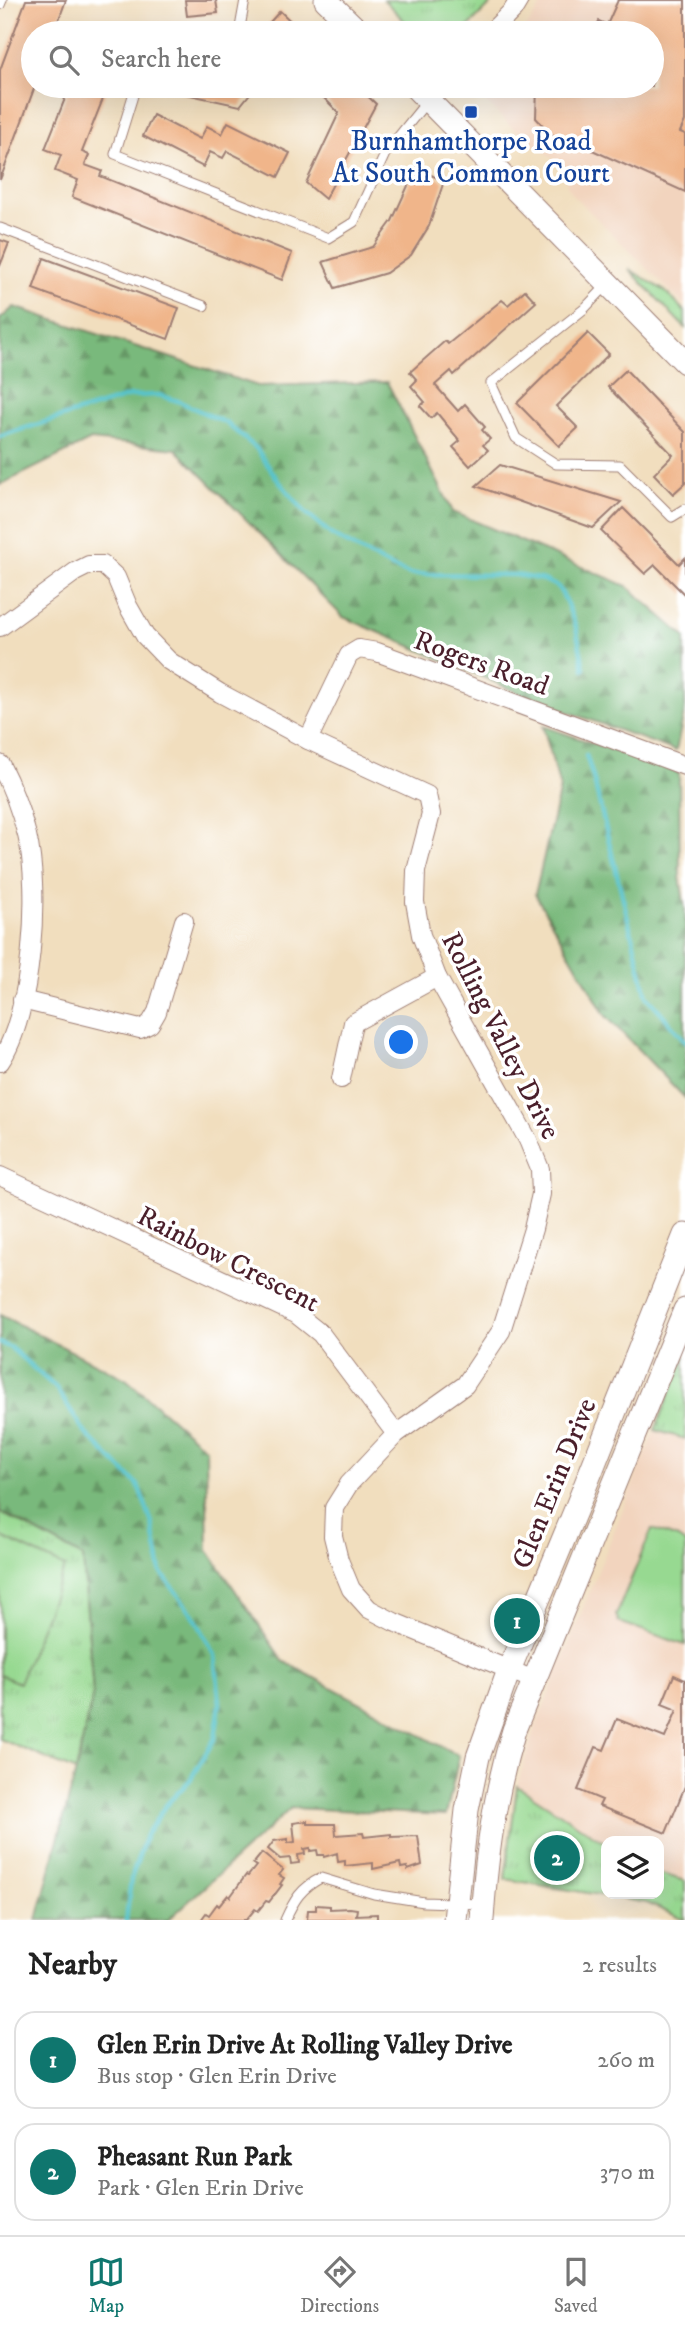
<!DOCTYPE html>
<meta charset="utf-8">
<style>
:root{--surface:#fff;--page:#f2f2f2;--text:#222;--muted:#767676;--line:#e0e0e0;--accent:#0f766e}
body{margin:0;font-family:"IM FELL DW Pica",serif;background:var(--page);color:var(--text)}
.controls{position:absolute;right:21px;bottom:21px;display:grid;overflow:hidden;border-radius:14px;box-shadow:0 7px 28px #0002}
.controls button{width:63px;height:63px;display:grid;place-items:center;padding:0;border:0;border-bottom:2px solid var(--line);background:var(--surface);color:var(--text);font:35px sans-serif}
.you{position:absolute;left:402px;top:1043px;width:24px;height:24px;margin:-18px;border:5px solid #fff;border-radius:50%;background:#1a73e8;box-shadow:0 0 0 10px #1a73e833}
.badge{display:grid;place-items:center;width:46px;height:46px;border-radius:50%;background:var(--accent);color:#fff;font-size:23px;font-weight:700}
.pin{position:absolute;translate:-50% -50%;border:4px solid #fff;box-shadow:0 2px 7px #0006}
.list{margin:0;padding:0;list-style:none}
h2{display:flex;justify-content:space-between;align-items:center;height:91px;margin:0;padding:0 28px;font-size:30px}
h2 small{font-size:23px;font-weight:400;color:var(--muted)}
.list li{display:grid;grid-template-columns:46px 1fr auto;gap:21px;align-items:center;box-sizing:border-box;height:98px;margin:0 14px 14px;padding:0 14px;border:2px solid var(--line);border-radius:21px}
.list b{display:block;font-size:26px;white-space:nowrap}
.list p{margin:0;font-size:23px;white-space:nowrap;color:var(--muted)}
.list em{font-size:23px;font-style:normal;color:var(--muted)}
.icon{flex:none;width:38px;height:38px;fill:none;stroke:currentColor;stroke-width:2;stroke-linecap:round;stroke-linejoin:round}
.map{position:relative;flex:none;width:685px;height:1920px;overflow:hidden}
.search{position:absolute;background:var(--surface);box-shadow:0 7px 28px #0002;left:21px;right:21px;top:21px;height:77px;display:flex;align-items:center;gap:18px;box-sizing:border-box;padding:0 24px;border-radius:38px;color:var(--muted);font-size:26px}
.sheet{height:315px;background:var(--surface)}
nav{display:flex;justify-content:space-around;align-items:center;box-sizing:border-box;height:98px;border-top:2px solid var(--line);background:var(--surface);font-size:19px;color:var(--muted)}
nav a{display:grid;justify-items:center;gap:4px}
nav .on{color:var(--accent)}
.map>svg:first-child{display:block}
.built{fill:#f2d4be}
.grass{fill:url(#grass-tufts);stroke:#707c5e;stroke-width:2}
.forest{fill:url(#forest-firs);stroke:#626c53;stroke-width:2}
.pitch{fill:#97d991;stroke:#707c5e;stroke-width:2}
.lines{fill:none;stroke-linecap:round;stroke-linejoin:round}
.stream{stroke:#56c3cb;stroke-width:4.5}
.building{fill:#f0b58a}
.lane-casing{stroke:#9e7e74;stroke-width:11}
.street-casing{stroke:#9e7e74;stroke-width:20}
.secondary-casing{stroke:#9e7e74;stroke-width:25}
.lane{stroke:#fff;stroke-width:9}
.street{stroke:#fff;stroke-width:18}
.secondary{stroke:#fff;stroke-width:23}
.transit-dot{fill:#1a4fb4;stroke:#fff;stroke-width:2.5}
.labels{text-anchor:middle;stroke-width:7;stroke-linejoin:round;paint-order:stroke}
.transit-label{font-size:28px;fill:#164399;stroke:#fff}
.street-label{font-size:28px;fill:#4a1f2b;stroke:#fff}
</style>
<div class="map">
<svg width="685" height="1920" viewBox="0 0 685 1920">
<defs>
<pattern id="grass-tufts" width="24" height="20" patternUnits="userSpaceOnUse" patternTransform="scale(1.75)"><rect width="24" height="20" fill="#97d991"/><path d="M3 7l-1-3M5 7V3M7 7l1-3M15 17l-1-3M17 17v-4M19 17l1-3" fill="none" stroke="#84ba7d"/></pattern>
<pattern id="forest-firs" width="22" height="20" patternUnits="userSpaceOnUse" patternTransform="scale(1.75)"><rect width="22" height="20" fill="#79b97b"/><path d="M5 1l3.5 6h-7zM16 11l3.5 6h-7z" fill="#659665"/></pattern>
</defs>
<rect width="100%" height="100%" fill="#fff"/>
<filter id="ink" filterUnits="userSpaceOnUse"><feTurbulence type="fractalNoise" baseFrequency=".0143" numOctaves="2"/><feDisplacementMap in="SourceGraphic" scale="14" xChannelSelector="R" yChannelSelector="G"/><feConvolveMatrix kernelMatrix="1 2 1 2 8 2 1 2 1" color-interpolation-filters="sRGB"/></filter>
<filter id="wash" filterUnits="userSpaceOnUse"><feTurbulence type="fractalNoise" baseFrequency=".00686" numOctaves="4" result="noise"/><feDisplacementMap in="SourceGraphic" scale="28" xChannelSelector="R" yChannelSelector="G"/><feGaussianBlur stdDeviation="1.57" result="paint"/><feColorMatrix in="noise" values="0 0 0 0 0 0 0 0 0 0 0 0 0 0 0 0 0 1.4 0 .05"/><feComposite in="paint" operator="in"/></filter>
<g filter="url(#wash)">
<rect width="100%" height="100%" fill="#f1debe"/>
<g class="built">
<path d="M 544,0 L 685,0 L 685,306 L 575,197 L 568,187 L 560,164 L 516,131 L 469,86 L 652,86 L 652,33 L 520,33 L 530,23 Z"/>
<path d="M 655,1430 L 685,1439 L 685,1881 L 659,1873 L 659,1841 L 606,1841 L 606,1843 L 517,1786 L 534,1730 Z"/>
</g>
<g class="grass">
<path d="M 384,0 L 495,0 L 462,33 L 416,33 Z"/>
<path d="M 629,269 L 665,291 L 685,312 L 685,328 Z"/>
<path d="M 685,1356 L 685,1439 L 655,1430 Z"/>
<path d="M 0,1512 L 83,1557 L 93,1694 L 76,1771 L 0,1739 Z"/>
<path d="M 517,1786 L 606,1843 L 606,1894 L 659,1894 L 659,1873 L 685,1881 L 685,1920 L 647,1903 L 505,1879 Z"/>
</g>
<g class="forest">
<path d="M 14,307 L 258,386 L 387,382 L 453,512 L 627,586 L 685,637 L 685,708 L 676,751 L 538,701 L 343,617 L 176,449 L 91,440 L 0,485 L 0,319 Z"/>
<path d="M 543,726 L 679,773 L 680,876 L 685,910 L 685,1098 L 605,1015 L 535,894 L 560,788 Z"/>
<path d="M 0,1315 L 126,1379 L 206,1449 L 208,1550 L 283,1661 L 459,1756 L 446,1815 L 291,1808 L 168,1920 L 37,1920 L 76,1771 L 93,1694 L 83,1557 L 0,1512 Z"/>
</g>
<g class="pitch">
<path d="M 652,1529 L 678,1538 L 685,1543 L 685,1645 L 619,1622 L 616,1615 Z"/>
<path d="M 0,1536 L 65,1567 L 19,1683 L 0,1675 Z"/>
</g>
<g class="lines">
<g class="stream">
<path d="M 0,436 L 130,396 L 159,395 L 178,401 L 226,423 L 256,448 L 278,480 L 304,511 L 332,535 L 391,567 L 410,574 L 516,575 L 544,580 L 558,587 L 565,599 L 576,627 L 584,669"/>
<path d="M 586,755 L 593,777 L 647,996 L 685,1041"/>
<path d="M 0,1343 L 11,1348 L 56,1388 L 86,1434 L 138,1485 L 152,1523 L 161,1572 L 194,1616 L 215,1655 L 220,1704 L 215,1738 L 190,1780 L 165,1806 L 146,1835 L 131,1879 L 126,1920"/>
</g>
</g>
<g id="blocks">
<g class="building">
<path d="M 26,0 L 66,0 L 54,33 L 33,33 L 35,86 L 0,180 L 0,70 Z"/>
<path d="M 185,0 L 216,0 L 218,13 L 187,16 Z"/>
<path d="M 618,0 L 685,0 L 685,121 L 680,132 L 685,134 L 685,192 L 579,144 L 572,149 L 564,148 L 536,118 L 537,86 L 652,86 L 652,33 L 593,33 L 599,21 L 607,25 Z"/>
<path d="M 280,11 L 303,33 L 260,33 Z"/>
<path d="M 70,86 L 108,86 L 82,152 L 89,155 L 85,165 L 102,171 L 100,176 L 292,253 L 282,280 L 72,197 L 78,180 L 55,171 L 61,155 L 45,149 Z"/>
<path d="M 179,86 L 256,86 L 240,106 L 181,93 Z"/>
<path d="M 312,86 L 357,86 L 376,104 L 325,199 L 306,183 L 339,113 Z"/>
<path d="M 153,115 L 200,139 L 207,126 L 222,134 L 228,122 L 290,153 L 278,177 L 227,151 L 223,158 L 210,152 L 203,167 L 143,136 Z"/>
<path d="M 416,168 L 444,181 L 429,226 L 411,255 L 386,273 L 335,288 L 323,262 L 373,247 L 392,221 Z"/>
<path d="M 0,240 L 9,243 L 0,266 Z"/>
<path d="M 44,258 L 179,308 L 168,339 L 33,289 Z"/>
<path d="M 525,290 L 536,302 L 454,375 L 451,371 L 435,385 L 458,411 L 465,404 L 485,427 L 482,430 L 490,439 L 483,445 L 488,450 L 470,466 L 453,447 L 460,441 L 437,413 L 431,418 L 420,406 L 425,402 L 411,386 L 417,380 L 410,372 L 445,341 L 448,344 L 502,300 L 508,305 Z"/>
<path d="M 588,333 L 609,354 L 556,406 L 578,428 L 559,446 L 517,403 Z"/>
<path d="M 626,370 L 685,432 L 685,483 L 673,494 L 654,474 L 673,455 L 608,387 Z"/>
<path d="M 500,465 L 621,502 L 593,528 L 476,486 Z"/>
<path d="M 623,508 L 679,564 L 685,558 L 685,595 L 655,565 L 645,574 L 601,531 Z"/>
<path d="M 674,1675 L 685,1680 L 685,1786 L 666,1833 L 599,1806 L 602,1800 L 578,1790 L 596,1747 L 604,1750 L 617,1719 L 665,1738 L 677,1710 L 662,1704 Z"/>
<path d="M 307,1821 L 307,1824 L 335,1824 L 336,1835 L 363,1833 L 364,1837 L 391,1834 L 391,1837 L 418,1836 L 422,1865 L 408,1870 L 407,1867 L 401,1868 L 400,1863 L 373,1869 L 373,1863 L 345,1866 L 345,1861 L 338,1862 L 337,1853 L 324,1857 L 324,1855 L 318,1855 L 317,1850 L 310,1851 L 310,1848 L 304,1849 L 305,1854 L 298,1855 L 299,1863 L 291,1864 L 290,1858 L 280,1859 L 268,1849 L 274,1841 L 288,1839 L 288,1843 L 295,1842 L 293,1823 Z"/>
<path d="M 262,1853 L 283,1870 L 279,1875 L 284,1878 L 280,1884 L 282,1885 L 269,1902 L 266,1901 L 258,1911 L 255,1909 L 246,1920 L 201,1920 L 206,1913 L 209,1915 L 217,1904 L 219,1906 L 228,1895 L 230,1897 L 246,1875 L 248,1876 L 256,1866 L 253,1864 Z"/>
<path d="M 316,1905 L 330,1906 L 330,1909 L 350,1908 L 357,1909 L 356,1915 L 377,1914 L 377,1920 L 307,1920 L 308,1910 L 316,1910 Z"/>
</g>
</g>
</g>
<g filter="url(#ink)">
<use href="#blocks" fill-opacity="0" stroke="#9e7e74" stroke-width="2"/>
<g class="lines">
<defs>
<g id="lane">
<path d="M 0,5 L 2,0"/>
<path d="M 239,33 L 245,0"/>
<path d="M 136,86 L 115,154 L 328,238 L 354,222 L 386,152 L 428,100"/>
<path d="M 0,228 L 204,306"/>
<path d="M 608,284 L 584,309 L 491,383 L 516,438 L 556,464 L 620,465 L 672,517 L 685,509"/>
<path d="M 285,1920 C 294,1900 301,1888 321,1878 L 374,1894 L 424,1902 L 481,1904"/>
</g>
<g id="street">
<path d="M 490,33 L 513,10 L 519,0"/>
<path d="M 429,99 L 440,86"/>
<path d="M 0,627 L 75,572 L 89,565 L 103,565 L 116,577 L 128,606 L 145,636 L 169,661 L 220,693 L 308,740 L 427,795 L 431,814 L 416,871 L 415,902 L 421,935 L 437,977 L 528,1140 L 540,1169 L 541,1194 L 533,1229 L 501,1331 L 465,1385 L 396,1434 L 349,1484 L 334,1508 L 333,1536 L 339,1560 L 351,1589 L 369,1609 L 394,1622 L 534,1680"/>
<path d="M 308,740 L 349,655 L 359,649 L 377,652 L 685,766"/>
<path d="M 0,764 C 11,785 21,812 27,835 C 41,890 32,1015 0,1062"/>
<path d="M 22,1000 L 140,1029 L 150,1024 L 157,1012 L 184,921"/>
<path d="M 341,1079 L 353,1023 L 437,977"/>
<path d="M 0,1176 L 296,1314 L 321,1334 L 396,1434"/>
</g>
<g id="secondary">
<path d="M 326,0 L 360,33"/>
<path d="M 414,86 L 685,362"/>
<path d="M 455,1920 L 467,1810 L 478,1757 L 509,1670 L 576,1509 L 685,1235"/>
<path d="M 482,1920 C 486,1855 495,1792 514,1730 L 685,1310"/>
</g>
</defs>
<use href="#lane" class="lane-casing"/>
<use href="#street" class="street-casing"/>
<use href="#secondary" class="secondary-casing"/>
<use href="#lane" class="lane"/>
<use href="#street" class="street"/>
<use href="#secondary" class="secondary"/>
</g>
</g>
<rect class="transit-dot" x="464" y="105" width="14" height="14" rx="3.5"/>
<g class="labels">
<g class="transit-label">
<text x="471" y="150">Burnhamthorpe Road<tspan x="471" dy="32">At South Common Court</tspan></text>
</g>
<g class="street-label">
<text transform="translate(482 662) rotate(20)" y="10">Rogers Road</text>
<text transform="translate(502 1035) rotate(63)" y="10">Rolling Valley Drive</text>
<text transform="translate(229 1258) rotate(27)" y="10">Rainbow Crescent</text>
<text transform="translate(553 1483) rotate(-68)" y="10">Glen Erin Drive</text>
</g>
</g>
</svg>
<div class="controls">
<button><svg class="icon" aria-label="layers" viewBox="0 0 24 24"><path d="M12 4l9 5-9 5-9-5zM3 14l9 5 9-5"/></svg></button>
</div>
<div class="you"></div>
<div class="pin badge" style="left:517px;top:1621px">1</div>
<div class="pin badge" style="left:557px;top:1858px">2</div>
<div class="search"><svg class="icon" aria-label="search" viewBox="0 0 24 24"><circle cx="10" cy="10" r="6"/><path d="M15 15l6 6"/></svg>Search here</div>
</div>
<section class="sheet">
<h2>Nearby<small>2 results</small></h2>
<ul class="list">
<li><span class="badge">1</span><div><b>Glen Erin Drive At Rolling Valley Drive</b><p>Bus stop · Glen Erin Drive</p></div><em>260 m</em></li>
<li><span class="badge">2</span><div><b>Pheasant Run Park</b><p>Park · Glen Erin Drive</p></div><em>370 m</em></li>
</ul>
</section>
<nav>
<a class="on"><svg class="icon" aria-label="map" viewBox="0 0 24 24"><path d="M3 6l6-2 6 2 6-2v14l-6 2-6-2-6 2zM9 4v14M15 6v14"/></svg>Map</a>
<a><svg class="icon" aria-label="directions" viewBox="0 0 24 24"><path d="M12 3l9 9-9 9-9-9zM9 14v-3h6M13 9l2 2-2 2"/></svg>Directions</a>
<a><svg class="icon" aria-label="saved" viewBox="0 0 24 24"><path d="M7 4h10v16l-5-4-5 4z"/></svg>Saved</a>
</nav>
